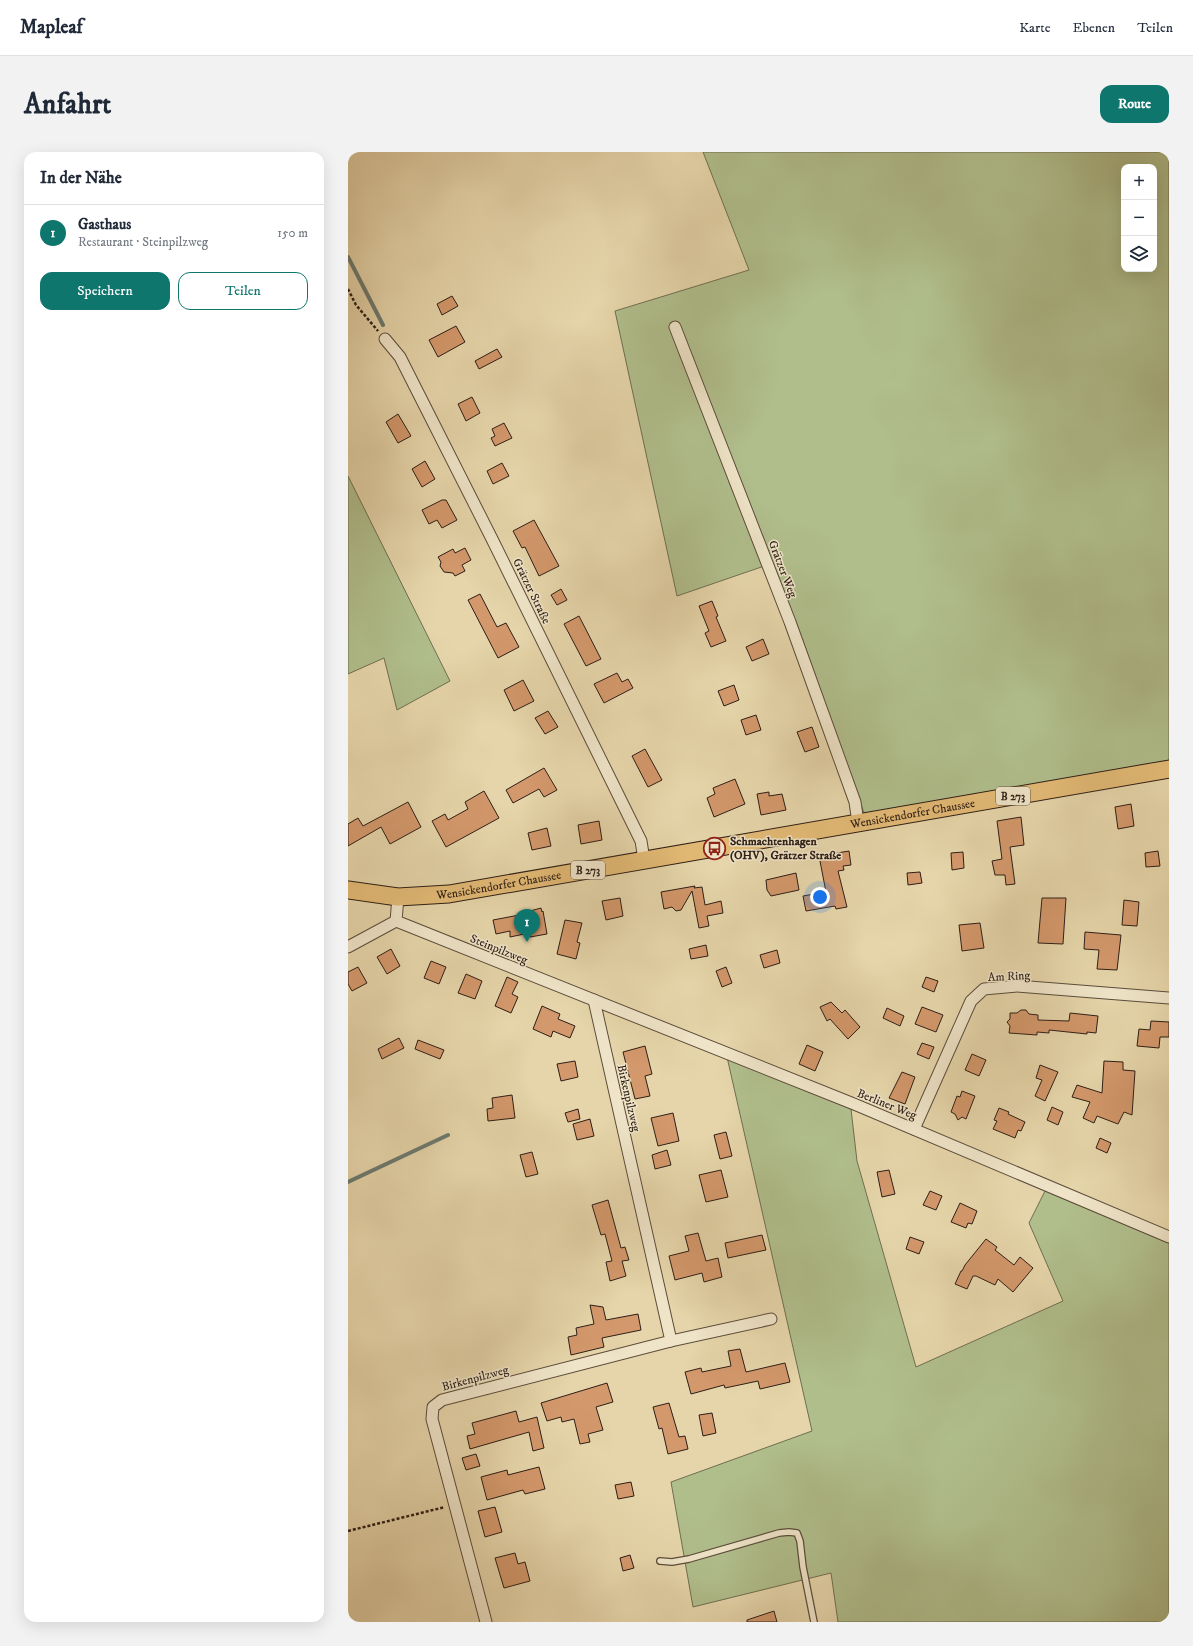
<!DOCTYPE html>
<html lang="de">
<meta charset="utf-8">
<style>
:root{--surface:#fff;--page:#f2f2f3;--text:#1f2937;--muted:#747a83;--line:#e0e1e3;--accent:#0f766e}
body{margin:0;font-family:"IM FELL DW Pica",serif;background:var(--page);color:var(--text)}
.controls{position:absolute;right:12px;top:12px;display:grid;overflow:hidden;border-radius:8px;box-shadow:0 4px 16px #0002}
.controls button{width:36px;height:36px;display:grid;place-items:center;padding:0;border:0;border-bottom:1px solid var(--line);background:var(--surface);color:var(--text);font:20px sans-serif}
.you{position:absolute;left:472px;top:745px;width:14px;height:14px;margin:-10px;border:3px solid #fff;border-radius:50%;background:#1a73e8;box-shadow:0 0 0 6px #1a73e833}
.badge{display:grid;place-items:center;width:26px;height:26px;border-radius:50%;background:var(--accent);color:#fff;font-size:13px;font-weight:700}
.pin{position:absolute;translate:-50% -33px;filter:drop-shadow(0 1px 2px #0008)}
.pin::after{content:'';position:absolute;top:21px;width:14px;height:12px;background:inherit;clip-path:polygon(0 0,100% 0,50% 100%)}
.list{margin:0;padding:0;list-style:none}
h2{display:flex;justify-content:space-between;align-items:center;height:52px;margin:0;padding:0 16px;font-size:17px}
h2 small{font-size:13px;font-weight:400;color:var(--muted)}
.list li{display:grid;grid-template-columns:26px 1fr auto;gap:12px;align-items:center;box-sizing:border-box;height:56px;padding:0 16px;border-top:1px solid var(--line)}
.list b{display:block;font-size:15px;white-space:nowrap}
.list p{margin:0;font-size:13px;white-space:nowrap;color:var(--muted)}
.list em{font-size:13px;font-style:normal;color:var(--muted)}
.actions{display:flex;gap:8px;padding:12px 16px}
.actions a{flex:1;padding:9px 0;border:1px solid var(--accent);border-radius:12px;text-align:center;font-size:14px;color:var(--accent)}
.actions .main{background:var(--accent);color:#fff}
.icon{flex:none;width:22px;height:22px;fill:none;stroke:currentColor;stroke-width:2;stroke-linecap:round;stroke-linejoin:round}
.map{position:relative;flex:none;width:821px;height:1470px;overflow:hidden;border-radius:12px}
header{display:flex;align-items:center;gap:24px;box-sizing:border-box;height:56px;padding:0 20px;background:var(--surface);border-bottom:1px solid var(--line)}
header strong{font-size:19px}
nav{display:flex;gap:22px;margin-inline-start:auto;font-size:14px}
.intro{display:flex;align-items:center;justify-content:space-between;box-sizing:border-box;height:96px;padding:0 24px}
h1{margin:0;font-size:28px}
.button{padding:10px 18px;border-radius:12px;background:var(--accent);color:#fff;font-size:14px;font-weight:700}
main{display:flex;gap:24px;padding:0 24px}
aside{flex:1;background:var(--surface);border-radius:12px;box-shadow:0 4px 16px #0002}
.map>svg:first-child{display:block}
.green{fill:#b0be8c;stroke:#6e6e51;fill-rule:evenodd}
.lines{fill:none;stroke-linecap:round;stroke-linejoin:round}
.stream{stroke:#6c7a70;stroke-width:4}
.building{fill:#d3986b;stroke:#2d1e16}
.service-casing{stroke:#5b4c3b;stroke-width:8}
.minor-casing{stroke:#5b4c3b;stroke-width:13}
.primary-casing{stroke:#2d1e16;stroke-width:19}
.path{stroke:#2d1e16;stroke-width:2.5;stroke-dasharray:3 2;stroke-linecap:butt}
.service{stroke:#efe4c8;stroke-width:5.5}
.minor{stroke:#efe4c8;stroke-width:11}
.primary{stroke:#e3ba75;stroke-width:17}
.labels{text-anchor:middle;stroke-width:3;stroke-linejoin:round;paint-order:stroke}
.shield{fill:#efe4c8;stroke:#67594b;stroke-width:1}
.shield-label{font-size:11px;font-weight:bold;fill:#2d1e16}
.street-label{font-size:12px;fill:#2d1e16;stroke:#efe4c8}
.poi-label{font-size:12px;font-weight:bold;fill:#2d1e16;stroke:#efe4c8;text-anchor:start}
</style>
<header>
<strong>Mapleaf</strong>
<nav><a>Karte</a><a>Ebenen</a><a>Teilen</a></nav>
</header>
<div class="intro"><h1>Anfahrt</h1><a class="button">Route</a></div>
<main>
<aside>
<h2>In der Nähe<small></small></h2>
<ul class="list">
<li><span class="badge">1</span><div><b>Gasthaus</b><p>Restaurant · Steinpilzweg</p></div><em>150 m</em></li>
</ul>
<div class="actions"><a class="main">Speichern</a><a>Teilen</a></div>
</aside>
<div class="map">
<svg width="821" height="1470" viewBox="0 0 821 1470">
<rect width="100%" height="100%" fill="#e6d5aa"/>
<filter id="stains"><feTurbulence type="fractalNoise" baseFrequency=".005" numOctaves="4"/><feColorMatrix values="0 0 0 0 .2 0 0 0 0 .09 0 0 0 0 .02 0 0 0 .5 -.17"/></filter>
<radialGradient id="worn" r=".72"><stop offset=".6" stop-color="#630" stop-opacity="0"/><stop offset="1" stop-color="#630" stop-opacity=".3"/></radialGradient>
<g class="green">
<path d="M 355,0 L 821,0 L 821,613 L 518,666 C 486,581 458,495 425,411 L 329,444 L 267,159 L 401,118 ZM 776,15 L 806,15 L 806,117 L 776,117 Z"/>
<path d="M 0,324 L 102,529 L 49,558 L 36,506 L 0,522 Z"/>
<path d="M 379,905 L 503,957 L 509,1009 L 568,1215 L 715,1149 L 681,1071 L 699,1035 L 821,1087 L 821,1470 L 490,1470 L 483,1421 L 345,1455 L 323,1330 L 464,1279 Z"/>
</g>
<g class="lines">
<g class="stream">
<path d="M 0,105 L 35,173"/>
<path d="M 0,1030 L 100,983"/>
</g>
</g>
<g class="building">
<path d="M 104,144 L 110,154 L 94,163 L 89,152 Z"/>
<path d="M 108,174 L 117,190 L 90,205 L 81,188 Z"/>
<path d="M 149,197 L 154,205 L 131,217 L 127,209 Z"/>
<path d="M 124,245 L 132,261 L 118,269 L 110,252 Z"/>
<path d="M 50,262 L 63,284 L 50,291 L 38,270 Z"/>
<path d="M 156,271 L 164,286 L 147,294 L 143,286 L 147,284 L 144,277 Z"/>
<path d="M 77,309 L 87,327 L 74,335 L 64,317 Z"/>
<path d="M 154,311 L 161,324 L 145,332 L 139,319 Z"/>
<path d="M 94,348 L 98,348 L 109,368 L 94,376 L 89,368 L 81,372 L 74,358 Z"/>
<path d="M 186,368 L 211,414 L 191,424 L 177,395 L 174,396 L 165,379 Z"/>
<path d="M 117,396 L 123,408 L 114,413 L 117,419 L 107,424 L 105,421 L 96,420 L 92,414 L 93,410 L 90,405 L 105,397 L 107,401 Z"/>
<path d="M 213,437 L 219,448 L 209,453 L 203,443 Z"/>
<path d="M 132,442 L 149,475 L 158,471 L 171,495 L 150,506 L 120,448 Z"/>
<path d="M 364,449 L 370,464 L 368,465 L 378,489 L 363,495 L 357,481 L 361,479 L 351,454 Z"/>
<path d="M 231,464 L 253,507 L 238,514 L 216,472 Z"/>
<path d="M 415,487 L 421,502 L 404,509 L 398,495 Z"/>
<path d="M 269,521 L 274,530 L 280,527 L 285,536 L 256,551 L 246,532 Z"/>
<path d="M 175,528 L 186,549 L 166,559 L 156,538 Z"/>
<path d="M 386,533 L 391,548 L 376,554 L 370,539 Z"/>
<path d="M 200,559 L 210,575 L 197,582 L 187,566 Z"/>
<path d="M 408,563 L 413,578 L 398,583 L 393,568 Z"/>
<path d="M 464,575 L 471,595 L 457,600 L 449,580 Z"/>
<path d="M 297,597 L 314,628 L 300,635 L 284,604 Z"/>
<path d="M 196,616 L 209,638 L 196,645 L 191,637 L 165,651 L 158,638 Z"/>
<path d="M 387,627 L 397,652 L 366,665 L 359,646 L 367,642 L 365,636 Z"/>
<path d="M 136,639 L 151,666 L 98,695 L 84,669 L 97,662 L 100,668 L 120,657 L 117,650 Z"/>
<path d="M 421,640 L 421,644 L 434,642 L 438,658 L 413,663 L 409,642 Z"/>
<path d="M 60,650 L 73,675 L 42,692 L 33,675 L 0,694 L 0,672 L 10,666 L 15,674 Z"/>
<path d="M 783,652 L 786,674 L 770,677 L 767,655 Z"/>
<path d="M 673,665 L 676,693 L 662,695 L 667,732 L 658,733 L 657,723 L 647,723 L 644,709 L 654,707 L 649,669 Z"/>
<path d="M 251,669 L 254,688 L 233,692 L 230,673 Z"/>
<path d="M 199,676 L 203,694 L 184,698 L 180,681 Z"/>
<path d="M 501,699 L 503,713 L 495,714 L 496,718 L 490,719 L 499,755 L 488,757 L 487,754 L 458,759 L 455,744 L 478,740 L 471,704 Z"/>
<path d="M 810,699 L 812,714 L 798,715 L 797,701 Z"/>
<path d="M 615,700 L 616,716 L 604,718 L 603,701 Z"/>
<path d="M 572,720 L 574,731 L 560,733 L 559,721 Z"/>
<path d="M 448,721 L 451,738 L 423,744 L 419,738 L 418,728 Z"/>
<path d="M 347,734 L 346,736 L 354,735 L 357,753 L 373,749 L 375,761 L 359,764 L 361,774 L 351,776 L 344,739 L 333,758 L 328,759 L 324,755 L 316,757 L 313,740 Z"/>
<path d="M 272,746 L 275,764 L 258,768 L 254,749 Z"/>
<path d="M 694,746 L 718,746 L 715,792 L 690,791 Z"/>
<path d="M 776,748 L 791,750 L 789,774 L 774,773 Z"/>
<path d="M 193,756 L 194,760 L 195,759 L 199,782 L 182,785 L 181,781 L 162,785 L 162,779 L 148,782 L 145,768 L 182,761 L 182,759 Z"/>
<path d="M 217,768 L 234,771 L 229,790 L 232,791 L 228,807 L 209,802 Z"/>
<path d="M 632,771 L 636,796 L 614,799 L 611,773 Z"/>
<path d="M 737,780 L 773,783 L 769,818 L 749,817 L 751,798 L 736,797 Z"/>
<path d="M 358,793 L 360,804 L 343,807 L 341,797 Z"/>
<path d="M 43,797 L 52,814 L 39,822 L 29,805 Z"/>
<path d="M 429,798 L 432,811 L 416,816 L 412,803 Z"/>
<path d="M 83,809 L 98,815 L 91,832 L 76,826 Z"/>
<path d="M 10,815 L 19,831 L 4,839 L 0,832 L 0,820 Z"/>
<path d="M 378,815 L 384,831 L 374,835 L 368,819 Z"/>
<path d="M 118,822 L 134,829 L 127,847 L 110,841 Z"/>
<path d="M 159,825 L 170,830 L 164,842 L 170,845 L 163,861 L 147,854 Z"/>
<path d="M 578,825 L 590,829 L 586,840 L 574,835 Z"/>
<path d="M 483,850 L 494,861 L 497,858 L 512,875 L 500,887 L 482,867 L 479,869 L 472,855 Z"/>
<path d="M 194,854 L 212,862 L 210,867 L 227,874 L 222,886 L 205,879 L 203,885 L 185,877 Z"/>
<path d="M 574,855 L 595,863 L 588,880 L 567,872 Z"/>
<path d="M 539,856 L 556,864 L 552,874 L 535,866 Z"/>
<path d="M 673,858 L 678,858 L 681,862 L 690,863 L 690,868 L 721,869 L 722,861 L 750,864 L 748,881 L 739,880 L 739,882 L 701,878 L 701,881 L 689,880 L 689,883 L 661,881 L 662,874 L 659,870 L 662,867 L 662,861 L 669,861 Z"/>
<path d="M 803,869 L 821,870 L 821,885 L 812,885 L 811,896 L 789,894 L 791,877 L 802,878 Z"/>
<path d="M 51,886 L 56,896 L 34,907 L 30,897 Z"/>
<path d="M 70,888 L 96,898 L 92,907 L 67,897 Z"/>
<path d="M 574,891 L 586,895 L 581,907 L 569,902 Z"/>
<path d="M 459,893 L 475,900 L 467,919 L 451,912 Z"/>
<path d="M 297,894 L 304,922 L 297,924 L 302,944 L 287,947 L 275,900 Z"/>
<path d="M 624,902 L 638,908 L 631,924 L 617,918 Z"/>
<path d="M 227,909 L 230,925 L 213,929 L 209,912 Z"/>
<path d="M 756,909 L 775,910 L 775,918 L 787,919 L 784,963 L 776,960 L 770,972 L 749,964 L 746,971 L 735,966 L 742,950 L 724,945 L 729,933 L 754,941 Z"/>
<path d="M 692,913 L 710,920 L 697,949 L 687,944 L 694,928 L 688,926 Z"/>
<path d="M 554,920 L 567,925 L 557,952 L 541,946 Z"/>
<path d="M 614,939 L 627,944 L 618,967 L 614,965 L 610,968 L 607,962 L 603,960 L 609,944 L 612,945 Z"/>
<path d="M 164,943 L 167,966 L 140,969 L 139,957 L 145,956 L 144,946 Z"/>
<path d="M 704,955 L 715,960 L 710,973 L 699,968 Z"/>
<path d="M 651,956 L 661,960 L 660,962 L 677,970 L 673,979 L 670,978 L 667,986 L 645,977 L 649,969 L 646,968 Z"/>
<path d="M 230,957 L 232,967 L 220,970 L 217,961 Z"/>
<path d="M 325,961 L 331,989 L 310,994 L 303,966 Z"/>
<path d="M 242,967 L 246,984 L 229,988 L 225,972 Z"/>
<path d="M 378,980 L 384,1004 L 372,1007 L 366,983 Z"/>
<path d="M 752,986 L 763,991 L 759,1001 L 748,996 Z"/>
<path d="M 319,998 L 323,1013 L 307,1017 L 304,1003 Z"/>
<path d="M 184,1000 L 190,1022 L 178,1025 L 172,1003 Z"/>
<path d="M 373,1018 L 380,1045 L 358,1050 L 351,1023 Z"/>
<path d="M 541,1018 L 547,1042 L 534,1045 L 529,1020 Z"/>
<path d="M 582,1039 L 594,1044 L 588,1058 L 575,1053 Z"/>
<path d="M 260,1048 L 273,1096 L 277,1095 L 281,1108 L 274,1109 L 278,1124 L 262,1129 L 258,1110 L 264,1109 L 257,1082 L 253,1083 L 244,1053 Z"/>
<path d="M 612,1051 L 629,1059 L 624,1072 L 620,1071 L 618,1076 L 603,1070 Z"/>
<path d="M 350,1081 L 358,1109 L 370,1106 L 374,1125 L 356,1130 L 354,1121 L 327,1128 L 321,1104 L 341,1099 L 337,1084 Z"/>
<path d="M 414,1083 L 418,1098 L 380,1106 L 377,1091 Z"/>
<path d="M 562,1085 L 576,1090 L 571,1102 L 558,1097 Z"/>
<path d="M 638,1087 L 649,1095 L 647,1098 L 666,1113 L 672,1105 L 685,1116 L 665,1140 L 650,1127 L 647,1133 L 628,1124 L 625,1124 L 619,1137 L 607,1132 L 613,1119 L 614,1119 L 617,1113 Z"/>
<path d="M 242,1153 L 255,1155 L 258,1168 L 290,1162 L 293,1178 L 254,1186 L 256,1195 L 223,1203 L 220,1185 L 229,1183 L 228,1176 L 246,1172 Z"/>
<path d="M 392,1197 L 398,1220 L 437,1211 L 442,1230 L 412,1237 L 410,1229 L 377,1236 L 376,1233 L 343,1242 L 337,1220 L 353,1216 L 354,1220 L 383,1214 L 380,1199 Z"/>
<path d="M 259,1231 L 265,1250 L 248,1255 L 255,1278 L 240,1282 L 242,1290 L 232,1292 L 226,1267 L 214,1270 L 213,1265 L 199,1269 L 193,1251 Z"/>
<path d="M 321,1251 L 331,1285 L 337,1284 L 340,1297 L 320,1302 L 314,1276 L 311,1277 L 305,1255 Z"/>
<path d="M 168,1259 L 171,1270 L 189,1265 L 196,1296 L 185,1299 L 181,1280 L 122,1297 L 119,1284 L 127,1282 L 124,1271 Z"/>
<path d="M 364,1261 L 368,1281 L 355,1284 L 351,1263 Z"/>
<path d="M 128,1302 L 132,1314 L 118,1318 L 114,1306 Z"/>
<path d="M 191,1315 L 197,1337 L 177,1342 L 175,1338 L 139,1348 L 133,1325 L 159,1318 L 160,1323 Z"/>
<path d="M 283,1330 L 286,1344 L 270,1347 L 267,1333 Z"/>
<path d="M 147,1355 L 154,1380 L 137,1385 L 130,1359 Z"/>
<path d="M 167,1401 L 170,1412 L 177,1410 L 182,1429 L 156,1436 L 147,1406 Z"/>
<path d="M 282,1403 L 286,1416 L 275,1419 L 272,1406 Z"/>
<path d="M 426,1459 L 429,1470 L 399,1470 L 399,1468 Z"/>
</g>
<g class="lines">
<defs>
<path id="service" d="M 312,1409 L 324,1410 L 341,1407 L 431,1381 L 441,1380 L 449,1381 L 452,1389 L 455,1415 L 466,1470"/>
<g id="minor">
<path d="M 327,175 L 442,470 L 507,650 L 510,671"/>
<path d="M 37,187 L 52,205 L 144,387 L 293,689 L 296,708"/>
<path d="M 50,745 L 48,769 L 506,952 L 821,1085"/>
<path d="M 0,795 L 48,769"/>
<path d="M 566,977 L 623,849 L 636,837 L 669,834 L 821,846"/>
<path d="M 323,1189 L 423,1167"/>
<path d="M 138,1470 L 84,1267 L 85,1255 L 94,1248 L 323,1189 L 246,848"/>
</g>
<g id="primary">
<path id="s1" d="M 0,738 L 50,745 L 101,742 L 821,617"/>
</g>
</defs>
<use href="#service" class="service-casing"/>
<use href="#minor" class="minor-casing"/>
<use href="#primary" class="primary-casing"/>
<g class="path">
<path d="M 0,137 L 8,153 L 30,179"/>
<path d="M 0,1379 L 97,1355"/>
</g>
<use href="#service" class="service"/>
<use href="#minor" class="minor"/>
<use href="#primary" class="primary"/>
</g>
<defs>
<symbol id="bus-ring" viewBox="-11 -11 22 22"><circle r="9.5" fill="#efe4c8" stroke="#8f2418" stroke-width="1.5"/><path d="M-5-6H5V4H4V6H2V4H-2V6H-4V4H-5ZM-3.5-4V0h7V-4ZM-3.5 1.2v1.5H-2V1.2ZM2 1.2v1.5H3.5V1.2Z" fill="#8f2418"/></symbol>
</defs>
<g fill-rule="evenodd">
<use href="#bus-ring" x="354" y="684" width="25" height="25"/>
</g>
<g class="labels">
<g class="shield">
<rect x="648" y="635" width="34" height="18" rx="3"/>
<rect x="223" y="709" width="34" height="18" rx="3"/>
</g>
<g class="shield-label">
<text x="665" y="648">B 273</text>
<text x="240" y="722">B 273</text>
</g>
<g class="street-label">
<text transform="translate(435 417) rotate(69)" y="4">Grätzer Weg</text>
<text transform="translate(184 439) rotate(64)" y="4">Grätzer Straße</text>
<text dy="4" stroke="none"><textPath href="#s1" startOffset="572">Wensickendorfer Chaussee</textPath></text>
<text dy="4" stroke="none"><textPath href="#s1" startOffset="152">Wensickendorfer Chaussee</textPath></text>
<text transform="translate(151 797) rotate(22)" y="4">Steinpilzweg</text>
<text transform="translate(661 824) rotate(-3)" y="4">Am Ring</text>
<text transform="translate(281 946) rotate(77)" y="4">Birkenpilzweg</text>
<text transform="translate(539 952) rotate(22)" y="4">Berliner Weg</text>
<text transform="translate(127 1226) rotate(-15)" y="4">Birkenpilzweg</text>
</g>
<g class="poi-label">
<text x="382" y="693">Schmachtenhagen<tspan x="382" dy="14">(OHV), Grätzer Straße</tspan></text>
</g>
</g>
<rect width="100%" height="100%" filter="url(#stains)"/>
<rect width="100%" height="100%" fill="url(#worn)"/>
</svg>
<div class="controls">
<button>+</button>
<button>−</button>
<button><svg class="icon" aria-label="layers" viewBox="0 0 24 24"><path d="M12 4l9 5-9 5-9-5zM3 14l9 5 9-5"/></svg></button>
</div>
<div class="you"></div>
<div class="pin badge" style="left:179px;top:790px">1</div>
</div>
</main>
